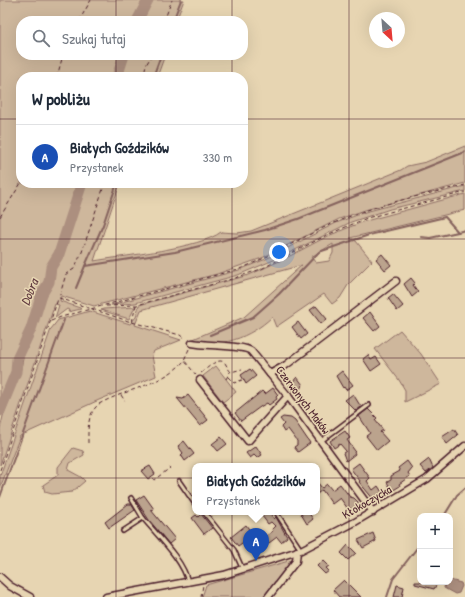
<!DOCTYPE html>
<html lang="pl">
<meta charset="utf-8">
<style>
:root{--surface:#fff;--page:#f6f6f7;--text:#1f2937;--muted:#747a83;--line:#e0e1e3;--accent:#1f6fb2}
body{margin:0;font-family:"Patrick Hand",sans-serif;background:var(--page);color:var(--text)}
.controls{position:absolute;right:12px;bottom:12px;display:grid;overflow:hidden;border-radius:8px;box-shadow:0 4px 16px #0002}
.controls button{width:36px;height:36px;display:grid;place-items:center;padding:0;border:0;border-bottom:1px solid var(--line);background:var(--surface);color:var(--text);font:20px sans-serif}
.compass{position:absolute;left:369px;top:12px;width:36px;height:36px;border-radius:50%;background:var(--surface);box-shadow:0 4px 16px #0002;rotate:154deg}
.you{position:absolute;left:279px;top:252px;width:14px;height:14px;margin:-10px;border:3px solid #fff;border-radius:50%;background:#1a73e8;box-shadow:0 0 0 6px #1a73e833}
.badge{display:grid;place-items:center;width:26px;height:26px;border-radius:50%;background:var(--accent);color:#fff;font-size:13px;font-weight:700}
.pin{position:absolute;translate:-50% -33px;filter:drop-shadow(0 1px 2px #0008)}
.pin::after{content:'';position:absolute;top:21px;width:14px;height:12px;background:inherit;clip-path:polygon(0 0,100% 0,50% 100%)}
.popup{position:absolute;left:192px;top:463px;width:128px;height:52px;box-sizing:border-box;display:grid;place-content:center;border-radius:8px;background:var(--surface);filter:drop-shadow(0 1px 3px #0005);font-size:13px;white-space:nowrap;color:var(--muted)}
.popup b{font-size:15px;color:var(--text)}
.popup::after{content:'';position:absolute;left:50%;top:100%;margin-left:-8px;border:8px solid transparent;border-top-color:var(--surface)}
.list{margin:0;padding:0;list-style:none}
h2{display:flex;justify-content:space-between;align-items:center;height:52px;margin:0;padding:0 16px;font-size:17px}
h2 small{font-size:13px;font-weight:400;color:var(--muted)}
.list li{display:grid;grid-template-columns:26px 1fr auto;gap:12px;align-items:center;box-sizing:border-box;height:64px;padding:0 16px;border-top:1px solid var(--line)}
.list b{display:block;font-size:15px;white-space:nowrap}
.list p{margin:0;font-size:13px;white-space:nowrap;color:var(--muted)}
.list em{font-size:13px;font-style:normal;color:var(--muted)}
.icon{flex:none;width:22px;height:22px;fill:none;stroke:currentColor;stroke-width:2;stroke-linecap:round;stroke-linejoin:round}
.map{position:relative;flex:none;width:465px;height:597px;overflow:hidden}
.search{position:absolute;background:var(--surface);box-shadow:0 4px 16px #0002;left:16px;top:16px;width:232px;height:44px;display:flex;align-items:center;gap:10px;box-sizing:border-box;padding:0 14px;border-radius:16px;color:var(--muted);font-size:15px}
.panel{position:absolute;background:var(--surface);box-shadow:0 4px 16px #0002;left:16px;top:72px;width:232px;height:116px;border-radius:16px}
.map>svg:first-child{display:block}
.green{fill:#ceb79c;stroke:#8c6b64;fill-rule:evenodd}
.water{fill:#ac8f7f;stroke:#85625d}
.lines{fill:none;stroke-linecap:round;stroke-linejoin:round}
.stream{stroke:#85625d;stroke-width:2}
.river{stroke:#ac8f7f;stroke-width:11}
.building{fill:#bba38d;stroke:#4a1f2b}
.lane-casing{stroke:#4a1f2b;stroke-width:6}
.street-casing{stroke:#4a1f2b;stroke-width:9}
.path{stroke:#4a1f2b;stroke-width:1;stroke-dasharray:4 3;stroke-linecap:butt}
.lane{stroke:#e7d5b2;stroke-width:3}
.street{stroke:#e7d5b2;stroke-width:6}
.grid{fill:none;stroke:#4a1f2b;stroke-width:1;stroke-opacity:0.55}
.labels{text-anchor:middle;stroke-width:3;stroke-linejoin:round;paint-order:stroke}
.street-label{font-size:12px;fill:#4a1f2b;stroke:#e7d5b2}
.water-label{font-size:13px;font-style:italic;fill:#623b40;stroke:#e7d5b2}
</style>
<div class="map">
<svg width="465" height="597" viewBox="0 0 465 597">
<rect width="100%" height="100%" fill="#e7d5b2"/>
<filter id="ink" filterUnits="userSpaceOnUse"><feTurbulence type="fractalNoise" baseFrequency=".025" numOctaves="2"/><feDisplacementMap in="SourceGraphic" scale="8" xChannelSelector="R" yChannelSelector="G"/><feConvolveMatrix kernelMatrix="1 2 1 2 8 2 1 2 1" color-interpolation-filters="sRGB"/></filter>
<g filter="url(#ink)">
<g class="green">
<path d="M 0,0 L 147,0 L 136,21 L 21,21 L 21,55 L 124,55 L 116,77 L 21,77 L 21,183 L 81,183 L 60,249 L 52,260 L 46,280 L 39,292 L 38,300 L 0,402 Z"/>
<path d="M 149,0 L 184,0 L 176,21 L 138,21 Z"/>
<path d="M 126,55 L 165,55 L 157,77 L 118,77 Z"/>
<path d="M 465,146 L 465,183 L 365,210 L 339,219 L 262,258 L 217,274 L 94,306 L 61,296 L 60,301 L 80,308 L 81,309 L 68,312 L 69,310 L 67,309 L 55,318 L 59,305 L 55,304 L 0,465 L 0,429 L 3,416 L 20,373 L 24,354 L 38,316 L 55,265 L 62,251 L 84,183 L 120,183 L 94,261 C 122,256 201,248 221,232 L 237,233 L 251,231 L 401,170 L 407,166 L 426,162 Z"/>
<path d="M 465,186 L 465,191 L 390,209 L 351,222 L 281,257 L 238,275 L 135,303 L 111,305 L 239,270 L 266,259 L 336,223 L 365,212 Z"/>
<path d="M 465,194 L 465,210 L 350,238 L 356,241 L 372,261 L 348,285 L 340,298 L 332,304 L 324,294 L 276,327 L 272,317 C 251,337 219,350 191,340 L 244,317 L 302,265 L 141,310 L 135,325 L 181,340 L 154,351 L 152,356 L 156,376 L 99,400 L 20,436 L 0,488 L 0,476 L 51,329 L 58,320 L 90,311 L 130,324 L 136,317 L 139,305 L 249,275 L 286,258 L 328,236 L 362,222 ZM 333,244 L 333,253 L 329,261 L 316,263 L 311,257 Z"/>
<path d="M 135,307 L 129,319 L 101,310 L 103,309 Z"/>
<path d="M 400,330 L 421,354 L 441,384 L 405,402 L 405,390 L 399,380 L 375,349 Z"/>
<path d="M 216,366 L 236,392 L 223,402 L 203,376 Z"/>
<path d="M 73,448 L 83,451 L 84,455 L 70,463 L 68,470 L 81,477 L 85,481 L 72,492 L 52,494 L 45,492 L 43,485 L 58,475 L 58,467 Z"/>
<path d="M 292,560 L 263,597 L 202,597 L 206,585 Z"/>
</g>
<path class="water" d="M 450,580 L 461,583 L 462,586 L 459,593 L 455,594 L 444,588 L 445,583 L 450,582 Z"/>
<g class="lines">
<g class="stream">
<path d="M 173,21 L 181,0"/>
<path d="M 153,77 L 161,55"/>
<path d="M 117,183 L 103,225 L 85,266 L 175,252 L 265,230 L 298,219 L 465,152"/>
<path d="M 421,237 L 430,238 L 458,232"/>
<path d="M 76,288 L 85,266"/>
<path d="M 210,335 L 253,317 L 279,294 L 319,252 L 369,235 L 445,217 L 458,232 L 465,230"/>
<path d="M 0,497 L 64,320"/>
<path d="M 444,516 L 457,495 L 465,488"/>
<path d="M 387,597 L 393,579 L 420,544"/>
</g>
<g class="river">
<path d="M 137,21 L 148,0"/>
<path d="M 117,77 L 124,55"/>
<path d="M 0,411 L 16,372 L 17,359 L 31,329 L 42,294 L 49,282 L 51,267 L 59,254 L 82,183"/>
</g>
</g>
<g class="building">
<path d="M 382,254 L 391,265 L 385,270 L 376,259 Z"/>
<path d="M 411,278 L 415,283 L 413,285 L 418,292 L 412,297 L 404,284 Z"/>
<path d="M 393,294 L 403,306 L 397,311 L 388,298 Z"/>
<path d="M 316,306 L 327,319 L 321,324 L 310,310 Z"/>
<path d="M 370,312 L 380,326 L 374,331 L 363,318 Z"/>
<path d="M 298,322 L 307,334 L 301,339 L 292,327 Z"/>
<path d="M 368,355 L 371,360 L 376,357 L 381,364 L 371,371 L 363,359 Z"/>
<path d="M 250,369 L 256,376 L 246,384 L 241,375 Z"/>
<path d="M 342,371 L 353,385 L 346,390 L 344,387 L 343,388 L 336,376 Z"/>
<path d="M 297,377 L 303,385 L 297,392 L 296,390 L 293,392 L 289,386 Z"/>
<path d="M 273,388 L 278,395 L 276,397 L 277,399 L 269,405 L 267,403 L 260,407 L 241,421 L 235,413 L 262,391 L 265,394 Z"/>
<path d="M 353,394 L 361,407 L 356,411 L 345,400 Z"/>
<path d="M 188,395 L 208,420 L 200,426 L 177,398 L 183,399 Z"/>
<path d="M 368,409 L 377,418 L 375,420 L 383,430 L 380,432 L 388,441 L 377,450 L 366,436 L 370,433 L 359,416 Z"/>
<path d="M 283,417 L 291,418 L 295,421 L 310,443 L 298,452 L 294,447 L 297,445 L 297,441 L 288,429 L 284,432 L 281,427 L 284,424 L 280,419 Z"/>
<path d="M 454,429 L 458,435 L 447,444 L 442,437 Z"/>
<path d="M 345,431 L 350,438 L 347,440 L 355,451 L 354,452 L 355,454 L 346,461 L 343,453 L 346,451 L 340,444 L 334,448 L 330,441 Z"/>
<path d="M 221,437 L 227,444 L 218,451 L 212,444 Z"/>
<path d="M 184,441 L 194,454 L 185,461 L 181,455 L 183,453 L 178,446 Z"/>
<path d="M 256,446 L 262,455 L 257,458 L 254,455 L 250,458 L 246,453 Z"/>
<path d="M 429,459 L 433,468 L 426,473 L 420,466 Z"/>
<path d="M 407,461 L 412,468 L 408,473 L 410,476 L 399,484 L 400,486 L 392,491 L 387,482 L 391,480 L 391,476 L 400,471 L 398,468 Z"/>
<path d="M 359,463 L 370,478 L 367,481 L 373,490 L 378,486 L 384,495 L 375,501 L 359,482 L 360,481 L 351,469 Z"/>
<path d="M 150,466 L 155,474 L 148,479 L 141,471 Z"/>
<path d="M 317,482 L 322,488 L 327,484 L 332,490 L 340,484 L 350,497 L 354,498 L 358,502 L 357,507 L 352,510 L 350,508 L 348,509 L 340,498 L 332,504 L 322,490 L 317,494 Z"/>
<path d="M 144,495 L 154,509 L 151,510 L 175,539 L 169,544 L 149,520 L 136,500 Z"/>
<path d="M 128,504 L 131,504 L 135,510 L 109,528 L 105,522 Z"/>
<path d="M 259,512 L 269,512 L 274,519 L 276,517 L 287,537 L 281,542 L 277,537 L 257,552 L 253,546 L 273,531 L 272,529 L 275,526 L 271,522 L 268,524 Z"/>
<path d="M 304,512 L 308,512 L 313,519 L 307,524 L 301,514 Z"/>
<path d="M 201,514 L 212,528 L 204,534 L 192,518 L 196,515 L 198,517 Z"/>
<path d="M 246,525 L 253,535 L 238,546 L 231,537 Z"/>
<path d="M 373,533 L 376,541 L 363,548 L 358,540 Z"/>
<path d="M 348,545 L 356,553 L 348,560 L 341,553 Z"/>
<path d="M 323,560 L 329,566 L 326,568 L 329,571 L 325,574 L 317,566 Z"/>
<path d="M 344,580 L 361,597 L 339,597 L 333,590 Z"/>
<path d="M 415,582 L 438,582 L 434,589 L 415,584 Z"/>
<path d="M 397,585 L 404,587 L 402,597 L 394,597 Z"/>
</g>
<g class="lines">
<defs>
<g id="lane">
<path d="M 321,441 L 369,405"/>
<path d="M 179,481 L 195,504"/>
<path d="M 131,498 L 143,518"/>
<path d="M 204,512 L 234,550 L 243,570"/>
<path d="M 276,512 L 301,550"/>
<path d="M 123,531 L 143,518 C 157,535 185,562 188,583"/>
</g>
<g id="street">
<path d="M 192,343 C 205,346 244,345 251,351 L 288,396 L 373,512"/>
<path d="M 270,374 L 286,365 L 396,281"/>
<path d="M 200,380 L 248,441 L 288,396"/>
<path d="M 0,577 L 10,586 L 30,597"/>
<path d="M 106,597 L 224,575 L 301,550 L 355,522 L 427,479 L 465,446"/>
<path d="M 268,597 L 296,561 L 297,551"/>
</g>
</defs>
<use href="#lane" class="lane-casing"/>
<use href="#street" class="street-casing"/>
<g class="path">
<path d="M 79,21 L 91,0"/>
<path d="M 164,21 L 172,0"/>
<path d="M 57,77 L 63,55"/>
<path d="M 143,77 L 146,65 L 152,55"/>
<path d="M 105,183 L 82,252 L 74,269 L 66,274 L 59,298 L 128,321 L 180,335 L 186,340"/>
<path d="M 0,217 L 21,183"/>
<path d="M 106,306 L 137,305 L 235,278 L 261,269 L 327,235 L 367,218 L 465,192"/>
<path d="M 51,321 L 61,317 L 242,268 C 276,254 307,234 341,220 C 380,203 424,195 465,185"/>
<path d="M 132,322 L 136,305"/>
<path d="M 189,349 L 184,360 L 196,375"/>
<path d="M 201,373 C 207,369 218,356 225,363 C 227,366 228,369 231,372 L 242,369"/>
<path d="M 228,377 L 234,383 L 242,380"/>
<path d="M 226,379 L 230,372"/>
<path d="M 121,395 L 125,401"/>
<path d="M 88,443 C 88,428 87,414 99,404 C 126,389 163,385 184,361"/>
<path d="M 0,470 L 58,299"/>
<path d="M 153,478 L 154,480 L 170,468"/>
<path d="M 201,597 L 203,585"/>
</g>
<use href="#lane" class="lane"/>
<use href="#street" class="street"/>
</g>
</g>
<path class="grid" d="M 116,0 L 116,21M 232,0 L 232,21M 349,0 L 349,597M 116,55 L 116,77M 232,55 L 232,77M 0,119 L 21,119M 243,119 L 465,119M 116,183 L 116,597M 232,183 L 232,597M 0,239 L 465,239M 0,358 L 465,358M 0,478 L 465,478"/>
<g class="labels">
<g class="street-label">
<text transform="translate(303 400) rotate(53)" y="4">Czerwonych Maków</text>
<text transform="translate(367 502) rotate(-30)" y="4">Kłokoczycka</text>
</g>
<g class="water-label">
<text transform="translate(29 292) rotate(-69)" y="5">Dobra</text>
</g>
</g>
</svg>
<div class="controls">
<button>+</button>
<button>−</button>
</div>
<svg class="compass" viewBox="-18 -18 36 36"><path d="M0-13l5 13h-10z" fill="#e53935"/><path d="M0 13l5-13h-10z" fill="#747a83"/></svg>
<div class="you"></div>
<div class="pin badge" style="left:256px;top:561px;background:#1a4fb4">A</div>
<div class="popup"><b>Białych Goździków</b>Przystanek</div>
<div class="search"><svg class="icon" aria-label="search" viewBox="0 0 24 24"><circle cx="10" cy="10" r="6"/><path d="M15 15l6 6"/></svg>Szukaj tutaj</div>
<section class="panel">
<h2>W pobliżu<small></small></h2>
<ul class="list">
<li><span class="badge" style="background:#1a4fb4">A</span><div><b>Białych Goździków</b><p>Przystanek</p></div><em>330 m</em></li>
</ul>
</section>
</div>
